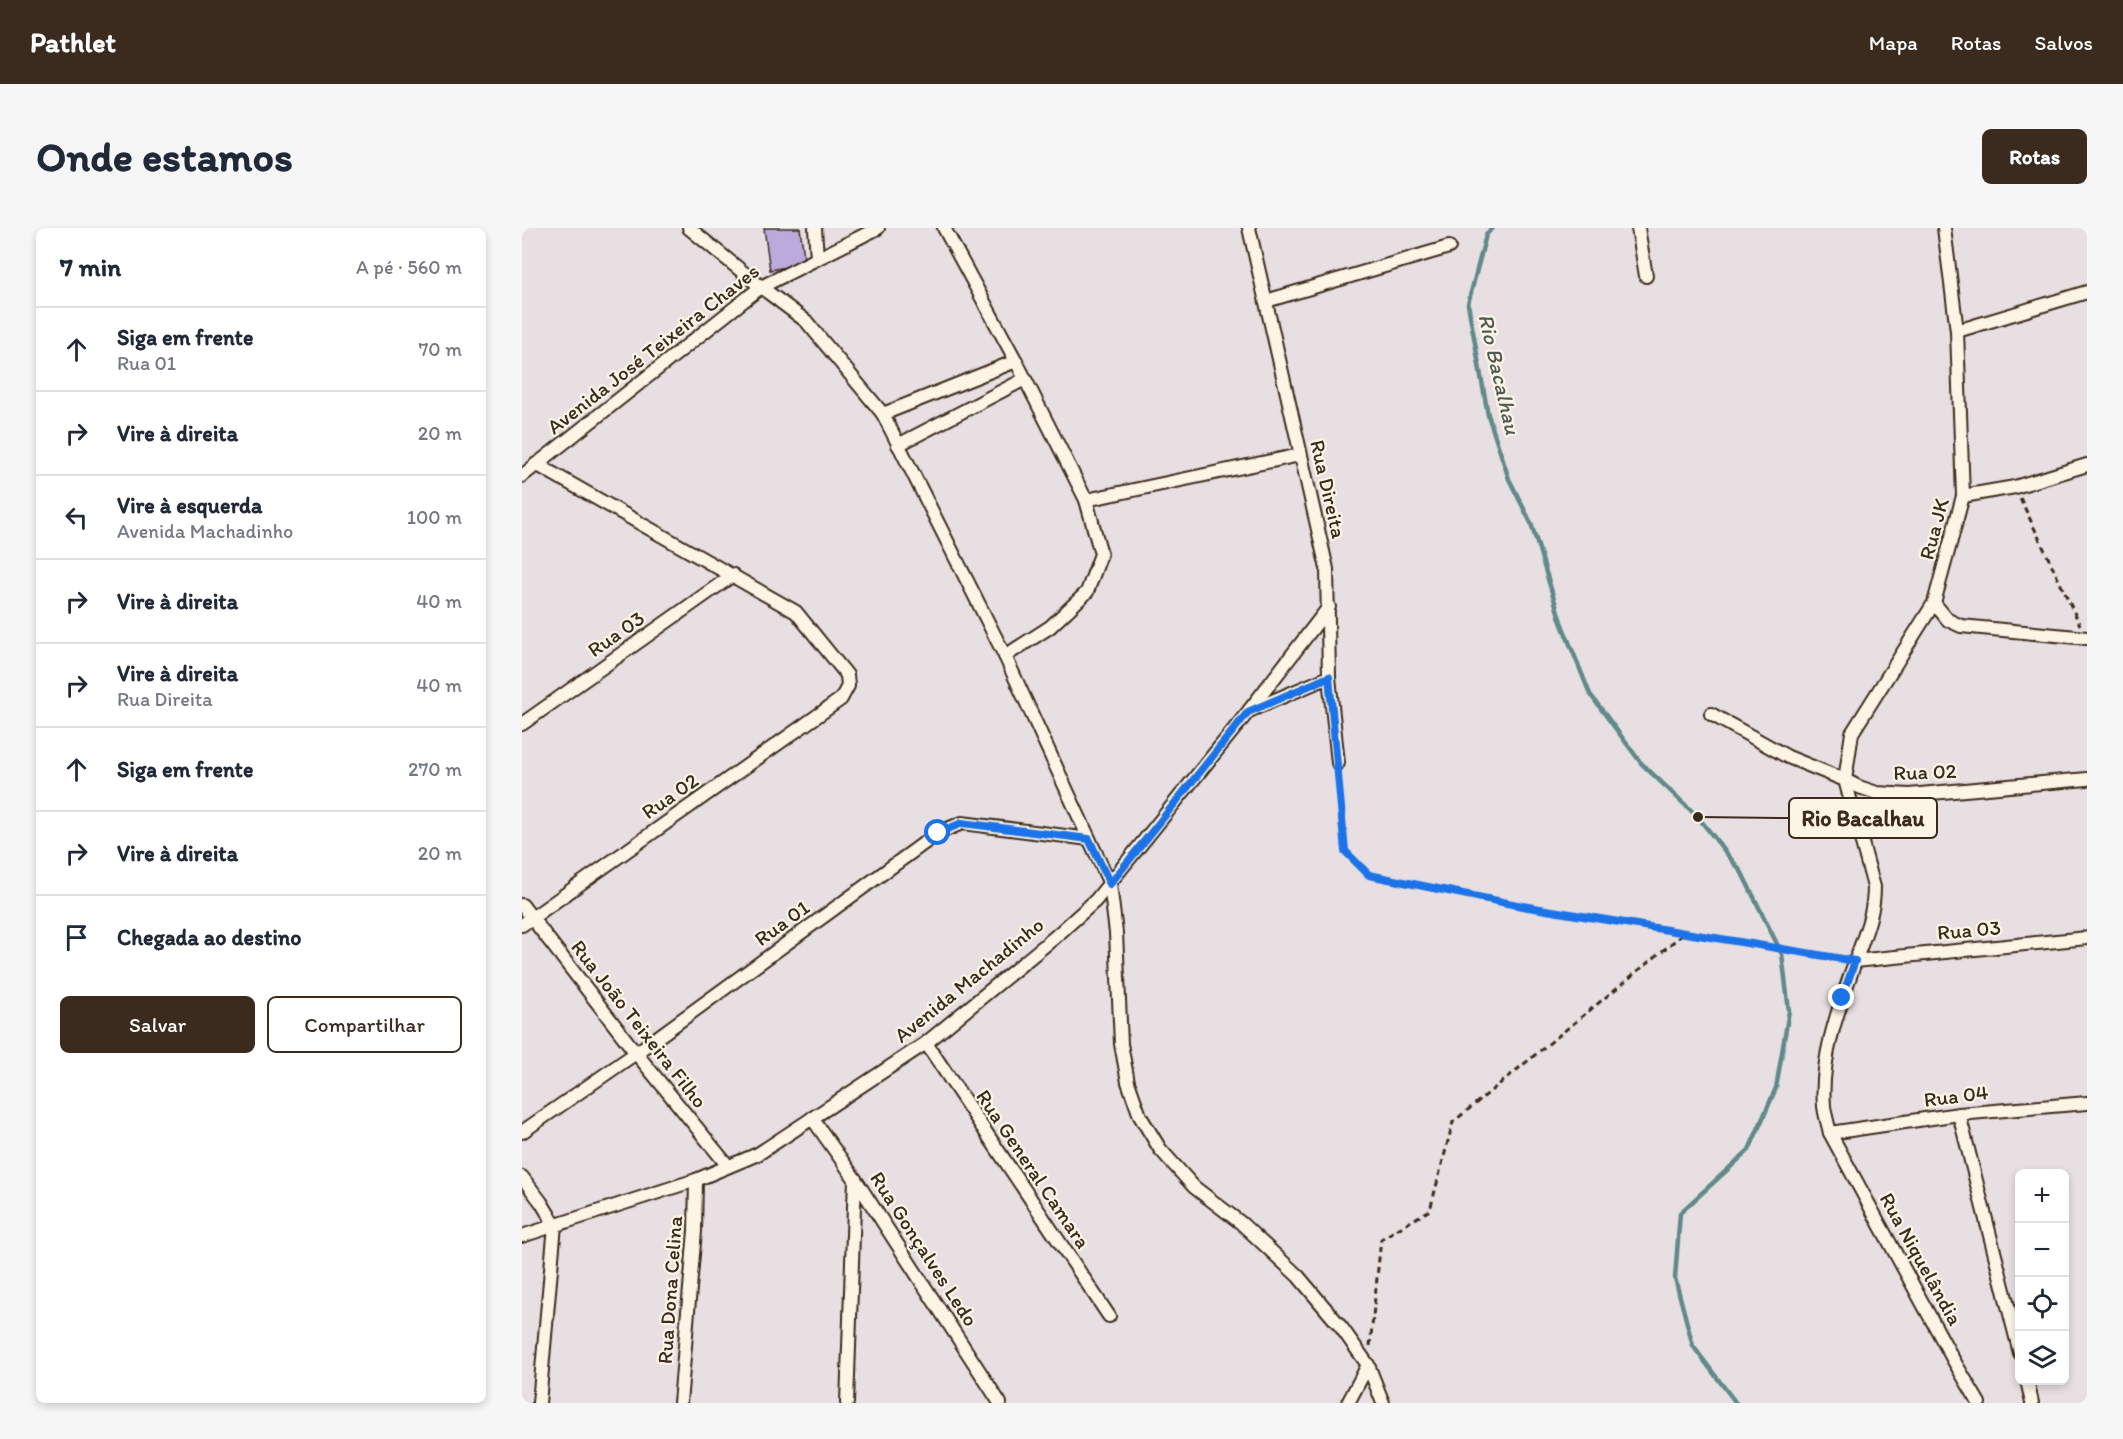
<!DOCTYPE html>
<html lang="pt">
<meta charset="utf-8">
<style>
:root{--surface:#fff;--page:#f6f6f7;--text:#1f2937;--muted:#747a83;--line:#e0e1e3;--accent:#3b2a1e}
body{margin:0;font-family:Itim,sans-serif;background:var(--page);color:var(--text)}
.controls{position:absolute;right:18px;bottom:18px;display:grid;overflow:hidden;border-radius:9px;box-shadow:0 3px 9px #0003}
.controls button{width:54px;height:54px;display:grid;place-items:center;padding:0;border:0;border-bottom:2px solid var(--line);background:var(--surface);color:var(--text);font:30px sans-serif}
.stop{position:absolute;width:18px;height:18px;margin:-14px;border:4px solid #1a73e8;border-radius:50%;background:#fff}
.stop.end{background:#1a73e8;border-color:#fff;box-shadow:0 2px 6px #0008}
.list{margin:0;padding:0;list-style:none}
h2{display:flex;justify-content:space-between;align-items:center;height:78px;margin:0;padding:0 24px;font-size:26px}
h2 small{font-size:20px;font-weight:400;color:var(--muted)}
.list li{display:grid;grid-template-columns:39px 1fr auto;gap:18px;align-items:center;box-sizing:border-box;height:84px;padding:0 24px;border-top:2px solid var(--line)}
.list b{display:block;font-size:22px;white-space:nowrap}
.list p{margin:0;font-size:20px;white-space:nowrap;color:var(--muted)}
.list em{font-size:20px;font-style:normal;color:var(--muted)}
.actions{display:flex;gap:12px;padding:18px 24px}
.actions a{flex:1;padding:14px 0;border:2px solid var(--accent);border-radius:9px;text-align:center;font-size:21px;color:var(--accent)}
.actions .main{background:var(--accent);color:#fff}
.icon{flex:none;width:33px;height:33px;fill:none;stroke:currentColor;stroke-width:2;stroke-linecap:round;stroke-linejoin:round}
.map{position:relative;flex:none;width:1565px;height:1175px;overflow:hidden;border-radius:9px}
header{display:flex;align-items:center;gap:36px;box-sizing:border-box;height:84px;padding:0 30px;background:var(--accent);color:#fff}
header strong{font-size:28px}
nav{display:flex;gap:33px;margin-inline-start:auto;font-size:21px}
.intro{display:flex;align-items:center;justify-content:space-between;box-sizing:border-box;height:144px;padding:0 36px}
h1{margin:0;font-size:42px}
.button{padding:15px 27px;border-radius:9px;background:var(--accent);color:#fff;font-size:21px;font-weight:700}
main{display:flex;gap:36px;padding:0 36px}
aside{flex:1;background:var(--surface);border-radius:9px;box-shadow:0 3px 9px #0003}
.map>svg:first-child{display:block}
.lines{fill:none;stroke-linecap:round;stroke-linejoin:round}
.stream{stroke:#608989;stroke-width:4.5}
.building{fill:#bbabdc;stroke:#3b2a1e;stroke-width:1.5}
.minor-casing{stroke:#3b2a1e;stroke-width:16}
.path{stroke:#3b2a1e;stroke-width:3;stroke-dasharray:6 4.5;stroke-linecap:butt}
.minor{stroke:#fcf5e5;stroke-width:12}
.route{stroke:#1a73e8;stroke-width:8}
.labels{text-anchor:middle;stroke-width:4.5;stroke-linejoin:round;paint-order:stroke}
.street-label{font-size:21px;fill:#3b2a1e;stroke:#fcf5e5}
.water-label{font-size:22px;font-style:italic;fill:#4e5a54;stroke:#fcf5e5}
.leader{fill:none;stroke:#3b2a1e;stroke-width:2}
.callout-dot{fill:#3b2a1e;stroke:#fcf5e5;stroke-width:2}
.callout{fill:#fcf5e5;stroke:#3b2a1e;stroke-width:2}
.callout-label{font-size:22px;text-anchor:middle;font-weight:bold;fill:#3b2a1e}
</style>
<header>
<strong>Pathlet</strong>
<nav><a>Mapa</a><a>Rotas</a><a>Salvos</a></nav>
</header>
<div class="intro"><h1>Onde estamos</h1><a class="button">Rotas</a></div>
<main>
<aside>
<h2>7 min<small>A pé · 560 m</small></h2>
<ul class="list">
<li><svg class="icon" aria-label="ahead" viewBox="0 0 24 24"><path d="M12 20V5M6 11l6-6 6 6"/></svg><div><b>Siga em frente</b><p>Rua 01</p></div><em>70 m</em></li>
<li><svg class="icon" aria-label="right" viewBox="0 0 24 24"><path d="M7 20v-9h11M14 6l5 5-5 5"/></svg><div><b>Vire à direita</b></div><em>20 m</em></li>
<li><svg class="icon" aria-label="left" viewBox="0 0 24 24"><path d="M17 20v-9H6M10 6l-5 5 5 5"/></svg><div><b>Vire à esquerda</b><p>Avenida Machadinho</p></div><em>100 m</em></li>
<li><svg class="icon" aria-label="right" viewBox="0 0 24 24"><path d="M7 20v-9h11M14 6l5 5-5 5"/></svg><div><b>Vire à direita</b></div><em>40 m</em></li>
<li><svg class="icon" aria-label="right" viewBox="0 0 24 24"><path d="M7 20v-9h11M14 6l5 5-5 5"/></svg><div><b>Vire à direita</b><p>Rua Direita</p></div><em>40 m</em></li>
<li><svg class="icon" aria-label="ahead" viewBox="0 0 24 24"><path d="M12 20V5M6 11l6-6 6 6"/></svg><div><b>Siga em frente</b></div><em>270 m</em></li>
<li><svg class="icon" aria-label="right" viewBox="0 0 24 24"><path d="M7 20v-9h11M14 6l5 5-5 5"/></svg><div><b>Vire à direita</b></div><em>20 m</em></li>
<li><svg class="icon" aria-label="arrive" viewBox="0 0 24 24"><path d="M6 21V4h12l-3 4 3 4H6"/></svg><div><b>Chegada ao destino</b></div></li>
</ul>
<div class="actions"><a class="main">Salvar</a><a>Compartilhar</a></div>
</aside>
<div class="map">
<svg width="1565" height="1175" viewBox="0 0 1565 1175">
<rect width="100%" height="100%" fill="#e8dfe2"/>
<filter id="ink" filterUnits="userSpaceOnUse"><feTurbulence type="fractalNoise" baseFrequency=".0167" numOctaves="2"/><feDisplacementMap in="SourceGraphic" scale="12" xChannelSelector="R" yChannelSelector="G"/><feConvolveMatrix kernelMatrix="1 2 1 2 8 2 1 2 1" color-interpolation-filters="sRGB"/></filter>
<g filter="url(#ink)">
<g class="lines">
<path class="stream" d="M 970,0 L 964,7 L 946,76 L 966,187 L 987,251 L 1009,295 L 1039,394 L 1068,466 L 1119,535 L 1176,589 L 1220,645 L 1260,726 L 1267,783 L 1254,860 L 1227,922 L 1158,985 L 1153,1050 L 1171,1118 L 1214,1175"/>
</g>
<path class="building" d="M 242,0 L 278,0 L 282,28 L 275,37 L 248,42 Z"/>
<g class="lines">
<defs>
<g id="minor">
<path d="M 167,0 L 239,59 L 284,93 L 361,186 L 483,428 L 588,656 L 594,705 L 599,816 L 606,854 L 618,888 L 638,921 L 672,959 L 719,995 L 776,1048 L 819,1099 L 846,1137 L 861,1175"/>
<path d="M 293,0 L 295,30"/>
<path d="M 422,0 L 494,133 L 564,272 L 579,326 L 565,364 L 528,399 L 483,428"/>
<path d="M 727,0 L 805,341 L 807,449 L 816,535"/>
<path d="M 1116,0 L 1124,48"/>
<path d="M 1422,0 L 1435,103 L 1441,268 L 1412,375 L 1330,505 L 1323,552 L 1352,659 C 1352,687 1342,708 1333,734 C 1317,779 1298,830 1302,878 C 1303,887 1306,896 1308,905 L 1432,1133 L 1457,1175"/>
<path d="M 744,73 L 927,19"/>
<path d="M 1435,103 L 1565,64"/>
<path d="M 361,186 L 494,133"/>
<path d="M 376,217 L 503,151"/>
<path d="M 0,248 L 239,59 L 356,0"/>
<path d="M 1441,268 L 1493,259 L 1565,237"/>
<path d="M 564,272 L 778,227"/>
<path d="M 1412,375 L 1426,392 L 1439,398 L 1565,410"/>
<path d="M 727,483 L 807,449"/>
<path d="M 1189,486 L 1266,529 L 1323,552 L 1337,559 L 1355,565 L 1387,567 L 1565,551"/>
<path d="M 0,496 L 211,347"/>
<path d="M 0,677 L 114,825 L 206,938"/>
<path d="M 0,697 L 319,471 L 326,458 L 325,447 L 274,384 L 14,236"/>
<path d="M 1333,733 L 1565,710"/>
<path d="M 404,815 L 587,1088"/>
<path d="M 1437,886 L 1498,1125"/>
<path d="M 290,890 L 333,951 L 478,1175"/>
<path d="M 0,904 L 114,825 L 416,605 L 440,595 L 567,611"/>
<path d="M 1308,905 L 1437,886 L 1565,875"/>
<path d="M 0,949 L 19,974 L 33,997 L 17,1175"/>
<path d="M 0,1008 L 174,952 L 236,926 L 404,815 L 533,709 L 574,672 L 726,484 L 807,379"/>
<path d="M 1505,1152 L 1510,1175"/>
<path d="M 158,1175 L 173,1003 L 174,952"/>
<path d="M 325,1175 L 333,951"/>
<path d="M 826,1175 L 846,1137"/>
</g>
</defs>
<use href="#minor" class="minor-casing"/>
<g class="path">
<path d="M 1498,270 L 1558,397"/>
<path d="M 817,546 L 823,623 L 847,647 L 1000,678 L 1321,731"/>
<path d="M 848,1118 L 859,1011 L 908,982 L 931,894 L 1161,706"/>
</g>
<use href="#minor" class="minor"/>
</g>
</g>
<g class="lines" filter="url(#ink)">
<path class="route" d="M 416,605 L 440,595 L 567,611 L 588,656 L 726,484 L 807,449 L 823,623 L 847,647 L 1000,678 L 1333,733 L 1320,770"/>
</g>
<g class="labels">
<g class="street-label">
<text transform="translate(131 121) rotate(-38)" y="7">Avenida José Teixeira Chaves</text>
<text transform="translate(806 261) rotate(77)" y="7">Rua Direita</text>
<text transform="translate(1412 301) rotate(-75)" y="7">Rua JK</text>
<text transform="translate(94 406) rotate(-35)" y="7">Rua 03</text>
<text transform="translate(1403 544) rotate(-2)" y="7">Rua 02</text>
<text transform="translate(148 568) rotate(-35)" y="7">Rua 02</text>
<text transform="translate(260 695) rotate(-36)" y="7">Rua 01</text>
<text transform="translate(1447 702) rotate(-5)" y="7">Rua 03</text>
<text transform="translate(447 752) rotate(-39)" y="7">Avenida Machadinho</text>
<text transform="translate(117 796) rotate(52)" y="7">Rua João Teixeira Filho</text>
<text transform="translate(1434 868) rotate(-7)" y="7">Rua 04</text>
<text transform="translate(511 941) rotate(56)" y="7">Rua General Camara</text>
<text transform="translate(402 1021) rotate(57)" y="7">Rua Gonçalves Ledo</text>
<text transform="translate(1399 1031) rotate(61)" y="7">Rua Niquelândia</text>
<text transform="translate(148 1062) rotate(-86)" y="7">Rua Dona Celina</text>
</g>
<g class="water-label">
<text transform="translate(978 146) rotate(77)" y="8">Rio Bacalhau</text>
</g>
</g>
<path class="leader" d="M1176 589L1267 590"/>
<circle class="callout-dot" cx="1176" cy="589" r="6"/>
<rect class="callout" x="1267" y="570" width="148" height="40" rx="6"/>
<g class="callout-label">
<text x="1341" y="598">Rio Bacalhau</text>
</g>
</svg>
<div class="controls">
<button>+</button>
<button>−</button>
<button><svg class="icon" aria-label="locate" viewBox="0 0 24 24"><circle cx="12" cy="12" r="6"/><path d="M12 2v4M12 18v4M2 12h4M18 12h4"/></svg></button>
<button><svg class="icon" aria-label="layers" viewBox="0 0 24 24"><path d="M12 4l9 5-9 5-9-5zM3 14l9 5 9-5"/></svg></button>
</div>
<div class="stop" style="left:416px;top:605px"></div>
<div class="stop end" style="left:1320px;top:770px"></div>
</div>
</main>
